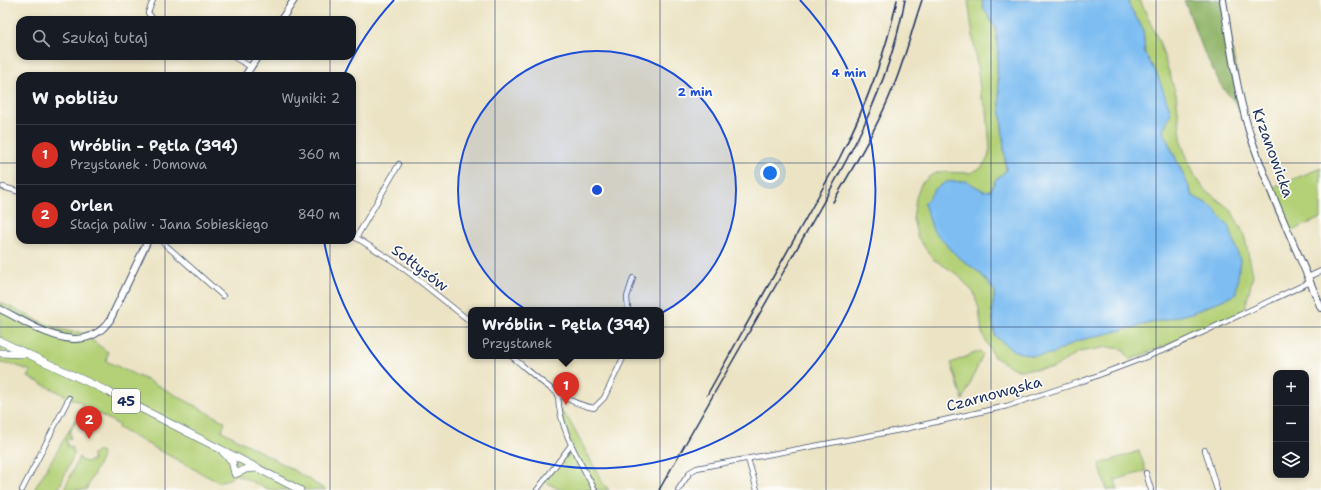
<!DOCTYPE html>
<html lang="pl">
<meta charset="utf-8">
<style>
:root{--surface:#171b24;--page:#242831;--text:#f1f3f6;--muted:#9ea1a6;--line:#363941;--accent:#d93025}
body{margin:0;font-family:"Shantell Sans",sans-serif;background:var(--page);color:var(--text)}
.controls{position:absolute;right:12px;bottom:12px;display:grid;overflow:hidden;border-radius:8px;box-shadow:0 2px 6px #0003}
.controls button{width:36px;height:36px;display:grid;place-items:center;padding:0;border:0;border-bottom:1px solid var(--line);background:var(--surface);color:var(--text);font:20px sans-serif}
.you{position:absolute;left:770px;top:173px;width:14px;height:14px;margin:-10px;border:3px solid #fff;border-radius:50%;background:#1a73e8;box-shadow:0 0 0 6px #1a73e833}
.badge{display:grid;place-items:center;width:26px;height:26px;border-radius:50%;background:var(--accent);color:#fff;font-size:13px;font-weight:700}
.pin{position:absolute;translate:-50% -33px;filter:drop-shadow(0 1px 2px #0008)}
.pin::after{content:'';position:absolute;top:21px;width:14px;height:12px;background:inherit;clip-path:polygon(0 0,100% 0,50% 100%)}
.popup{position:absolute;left:468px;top:307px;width:196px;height:52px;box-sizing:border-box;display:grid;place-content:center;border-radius:8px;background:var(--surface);filter:drop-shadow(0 1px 3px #0005);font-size:13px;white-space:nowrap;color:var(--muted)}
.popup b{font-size:15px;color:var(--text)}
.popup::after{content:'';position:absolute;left:50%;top:100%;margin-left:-8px;border:8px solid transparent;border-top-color:var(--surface)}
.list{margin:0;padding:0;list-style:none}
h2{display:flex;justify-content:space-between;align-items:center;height:52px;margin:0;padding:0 16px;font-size:17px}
h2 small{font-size:13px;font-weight:400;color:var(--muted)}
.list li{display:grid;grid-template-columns:26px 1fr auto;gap:12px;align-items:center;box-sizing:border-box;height:60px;padding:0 16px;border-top:1px solid var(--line)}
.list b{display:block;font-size:15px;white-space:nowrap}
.list p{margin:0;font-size:13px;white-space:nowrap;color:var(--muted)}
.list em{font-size:13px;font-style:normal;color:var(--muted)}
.icon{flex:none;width:22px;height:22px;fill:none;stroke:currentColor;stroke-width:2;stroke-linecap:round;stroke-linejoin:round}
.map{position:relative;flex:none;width:1321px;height:490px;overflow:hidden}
.search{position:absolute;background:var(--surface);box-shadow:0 2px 6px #0003;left:16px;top:16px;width:340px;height:44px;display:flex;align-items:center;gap:10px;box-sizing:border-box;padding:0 14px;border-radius:12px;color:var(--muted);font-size:15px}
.panel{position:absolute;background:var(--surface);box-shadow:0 2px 6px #0003;left:16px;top:72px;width:340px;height:172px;border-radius:12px}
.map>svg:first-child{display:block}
.green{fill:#b4d178;stroke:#68806b}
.forest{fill:#8fb368;stroke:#557163}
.water{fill:#7dbdf2;stroke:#4c76a8}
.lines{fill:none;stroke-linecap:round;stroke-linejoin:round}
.street-casing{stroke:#3a4a6d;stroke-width:6}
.secondary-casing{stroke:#3a4a6d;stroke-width:8}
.primary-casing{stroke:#3a4a6d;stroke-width:8}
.street{stroke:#fff;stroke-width:4.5}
.secondary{stroke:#fff;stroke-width:6}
.primary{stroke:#fff;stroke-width:7}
.rail{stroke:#1b2f5e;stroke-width:1.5}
.grid{fill:none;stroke:#1b2f5e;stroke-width:1;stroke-opacity:0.55}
.ring{fill:none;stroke:#1d4ed8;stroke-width:2}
.labels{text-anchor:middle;stroke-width:3.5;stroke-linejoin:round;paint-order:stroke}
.shield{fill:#fdfcf7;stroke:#5f6c8c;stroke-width:1}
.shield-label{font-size:14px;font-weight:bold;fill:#1b2f5e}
.street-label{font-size:15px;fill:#1b2f5e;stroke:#fdfcf7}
.centre{fill:#1d4ed8;stroke:#fdfcf7;stroke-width:2}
.ring-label{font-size:12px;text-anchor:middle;font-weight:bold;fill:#1d4ed8;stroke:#fdfcf7;stroke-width:3.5;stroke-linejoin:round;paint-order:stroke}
</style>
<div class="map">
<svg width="1321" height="490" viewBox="0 0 1321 490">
<rect width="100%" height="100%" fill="#fdfcf7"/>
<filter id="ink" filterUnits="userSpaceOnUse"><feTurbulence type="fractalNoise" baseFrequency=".025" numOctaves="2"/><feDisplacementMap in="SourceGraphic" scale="8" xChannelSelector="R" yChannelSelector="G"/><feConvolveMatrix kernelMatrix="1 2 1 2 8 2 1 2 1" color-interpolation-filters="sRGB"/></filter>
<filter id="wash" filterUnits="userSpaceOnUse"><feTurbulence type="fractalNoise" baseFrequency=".012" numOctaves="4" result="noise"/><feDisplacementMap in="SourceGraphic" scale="16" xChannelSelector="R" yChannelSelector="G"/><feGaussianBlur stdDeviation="0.9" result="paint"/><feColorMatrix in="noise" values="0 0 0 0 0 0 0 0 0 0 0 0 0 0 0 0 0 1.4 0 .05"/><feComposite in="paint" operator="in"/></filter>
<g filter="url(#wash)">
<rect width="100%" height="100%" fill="#ebe3c3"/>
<g class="green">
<path d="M 968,0 L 982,0 L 983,7 L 996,29 L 998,49 L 997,70 L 1006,171 L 996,179 L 991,190 L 984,191 L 966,181 L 957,256 L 980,273 L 995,291 L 992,310 L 995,336 L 1014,351 L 1033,356 L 1051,354 L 1077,341 L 1192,313 L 1236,294 L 1213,207 L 1193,196 L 1163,131 L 1157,74 L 1145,54 L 1143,29 L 1129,5 L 1129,0 L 1140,0 L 1160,44 L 1176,94 L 1182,145 L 1194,174 L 1204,189 L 1231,210 L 1244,234 L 1253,275 L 1244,313 L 1130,360 L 1123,349 L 1108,347 L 1079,352 L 1053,368 L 1017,370 L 994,357 L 982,333 L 979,309 L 974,293 L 957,274 L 933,259 L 918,238 L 913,219 L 916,198 L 921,184 L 930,176 L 939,172 L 970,173 L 981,168 L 988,158 L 990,148 L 987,110 L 981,96 Z"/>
<path d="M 1321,168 L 1321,218 L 1289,232 L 1271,188 Z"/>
<path d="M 0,302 L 50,326 L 71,332 L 80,332 L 108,352 L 106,361 L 157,385 L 225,422 L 222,431 L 290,468 L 326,490 L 270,490 L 235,474 L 230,479 L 218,482 L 118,428 L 119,425 L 99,414 L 81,414 L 82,417 L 77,419 L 70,432 L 71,438 L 66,440 L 68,447 L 72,446 L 74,454 L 58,490 L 34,490 L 69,431 L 83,404 L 28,377 L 31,371 L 15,365 L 0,363 Z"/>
<path d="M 980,351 L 983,354 L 963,400 L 951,363 Z"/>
<path d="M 559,409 L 569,420 L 603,483 L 609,490 L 560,490 L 544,481 L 571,445 Z"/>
<path d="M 100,451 L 102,452 L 101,459 L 86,490 L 64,490 L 79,457 L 82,461 L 88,462 L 93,460 L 92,454 Z"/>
<path d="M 1139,451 L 1146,471 L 1115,480 L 1118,490 L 1107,490 L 1099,464 Z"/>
</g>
<path class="forest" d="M 1184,0 L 1223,0 L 1244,113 L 1222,87 L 1204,52 Z"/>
<path class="water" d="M 982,0 L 1129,0 L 1129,5 L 1143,29 L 1145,54 L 1157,74 L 1171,112 L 1163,131 L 1193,196 L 1213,207 L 1230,229 L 1240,260 L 1236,294 L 1192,313 L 1077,341 L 1052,354 L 1033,356 L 1014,351 L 995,336 L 992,310 L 995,291 L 980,273 L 957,256 L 933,230 L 924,204 L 935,189 L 946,182 L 966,181 L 984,191 L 991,190 L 996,179 L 1006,171 L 997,70 L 998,49 L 996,29 L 983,7 Z"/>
</g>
<g filter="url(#ink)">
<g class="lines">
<defs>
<g id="street">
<path d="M 153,0 L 148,13 L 154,20"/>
<path d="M 232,56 L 251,67"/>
<path d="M 3,187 L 20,192"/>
<path d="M 352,235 L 398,264 L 471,322"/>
<path d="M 356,238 L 399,164"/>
<path d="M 160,240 L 223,296"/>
<path d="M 1308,277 L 1321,271"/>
<path d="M 628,310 L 627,297 L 633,278"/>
<path d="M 511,356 C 537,377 560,402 594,408 L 604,398 L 624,356"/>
<path d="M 558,395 C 559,429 579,460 595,490"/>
<path d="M 1205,450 L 1217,490"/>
<path d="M 748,459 L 757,490"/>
<path d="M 1146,473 L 1151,490"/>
<path d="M 22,490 L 69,398"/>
<path d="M 537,490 L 571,445"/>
<path d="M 678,490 L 690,472 L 697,468 L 900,430 L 1007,406 L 1083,381 L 1167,349 L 1310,282"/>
</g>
<g id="secondary">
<path d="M 1223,0 C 1230,44 1236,88 1249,131 C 1268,191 1297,249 1321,308"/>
<path d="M 281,20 L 294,0"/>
<path d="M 245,76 L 258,56"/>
<path d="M 0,309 C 33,325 81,361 110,320 L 148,240"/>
</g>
<g id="primary">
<path d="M 0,341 L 109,392 L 300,490"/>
<path d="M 0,353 L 24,354"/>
<path d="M 223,452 L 232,461 L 235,474 L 246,469 L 258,468"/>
</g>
</defs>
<use href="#street" class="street-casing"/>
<use href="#secondary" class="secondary-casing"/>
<use href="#primary" class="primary-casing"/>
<use href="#street" class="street"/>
<use href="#secondary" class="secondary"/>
<use href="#primary" class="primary"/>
<g class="rail">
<path d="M 833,202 C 855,164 877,128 893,88 C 905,59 912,29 922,0"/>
<path d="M 707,395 L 839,159 C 865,108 885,57 897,0"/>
<path d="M 659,490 C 702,415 745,339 788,264 C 838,177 886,101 905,0"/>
</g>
</g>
</g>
<path class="grid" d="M 165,0 L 165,20M 330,0 L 330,20M 495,0 L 495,490M 660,0 L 660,490M 826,0 L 826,490M 991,0 L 991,490M 1156,0 L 1156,490M 165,56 L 165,76M 330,56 L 330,76M 0,163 L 20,163M 352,163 L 1321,163M 165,240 L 165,490M 330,240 L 330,490M 0,327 L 1321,327"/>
<circle cx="597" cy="190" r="139" fill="#1d4ed8" fill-opacity=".12"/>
<g class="ring">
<circle cx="597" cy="190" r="139"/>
<path d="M344 75A278 278 0 0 1 394 0M800 0A278 278 0 1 1 324 241"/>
</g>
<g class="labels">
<rect class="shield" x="112" y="389" width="28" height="24" rx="3"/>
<g class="shield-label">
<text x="126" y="406">45</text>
</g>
<g class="street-label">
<text transform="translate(1273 153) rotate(70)" y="5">Krzanowicka</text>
<text transform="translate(420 268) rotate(37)" y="5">Sołtysów</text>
<text transform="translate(994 394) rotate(-15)" y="5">Czarnowąska</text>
</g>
</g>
<circle cx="597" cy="190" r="6" class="centre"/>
<g class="ring-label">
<text x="849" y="77">4 min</text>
<text x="695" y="96">2 min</text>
</g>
</svg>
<div class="controls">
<button>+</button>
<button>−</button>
<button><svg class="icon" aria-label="layers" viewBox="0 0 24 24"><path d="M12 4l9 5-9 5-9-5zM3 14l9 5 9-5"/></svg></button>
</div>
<div class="you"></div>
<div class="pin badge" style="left:566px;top:405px">1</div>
<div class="popup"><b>Wróblin - Pętla (394)</b>Przystanek</div>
<div class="pin badge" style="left:89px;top:439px">2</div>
<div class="search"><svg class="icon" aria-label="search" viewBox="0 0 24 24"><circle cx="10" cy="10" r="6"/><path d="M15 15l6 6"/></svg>Szukaj tutaj</div>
<section class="panel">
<h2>W pobliżu<small>Wyniki: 2</small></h2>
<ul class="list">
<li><span class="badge">1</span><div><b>Wróblin - Pętla (394)</b><p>Przystanek · Domowa</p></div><em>360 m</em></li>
<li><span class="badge">2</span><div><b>Orlen</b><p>Stacja paliw · Jana Sobieskiego</p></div><em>840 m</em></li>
</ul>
</section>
</div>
